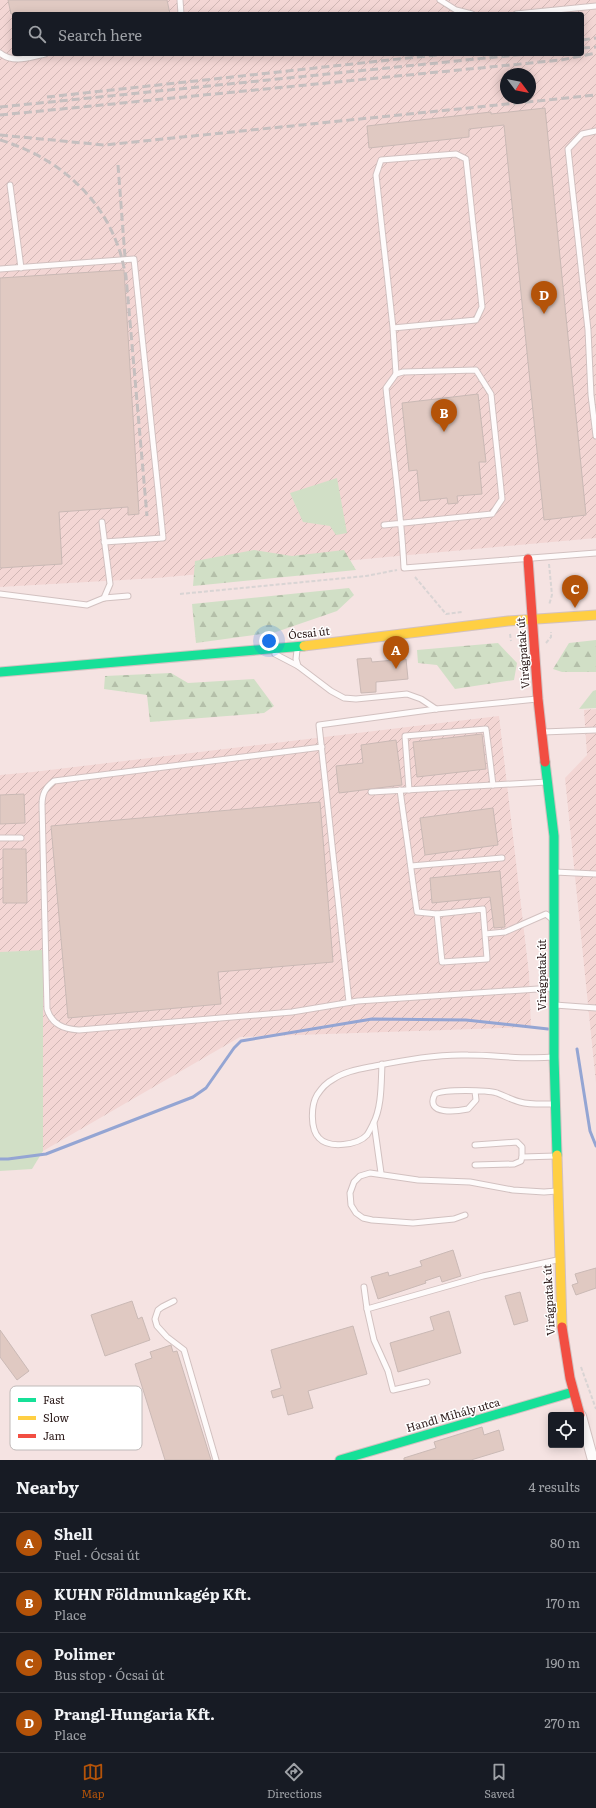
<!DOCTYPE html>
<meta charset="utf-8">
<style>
:root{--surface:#171b24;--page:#242831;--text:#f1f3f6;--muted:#9ea1a6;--line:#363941;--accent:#b45309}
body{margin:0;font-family:Literata,serif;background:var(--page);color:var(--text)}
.controls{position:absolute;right:12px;bottom:12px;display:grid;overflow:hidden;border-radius:4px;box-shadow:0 2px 10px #0003}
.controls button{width:36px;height:36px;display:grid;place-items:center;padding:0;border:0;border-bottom:1px solid var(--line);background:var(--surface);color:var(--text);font:20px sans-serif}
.compass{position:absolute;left:500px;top:68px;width:36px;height:36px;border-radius:50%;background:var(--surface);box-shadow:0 2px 10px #0003;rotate:122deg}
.you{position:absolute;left:269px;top:641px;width:14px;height:14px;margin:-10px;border:3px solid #fff;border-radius:50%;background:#1a73e8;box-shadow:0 0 0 6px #1a73e833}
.badge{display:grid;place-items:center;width:26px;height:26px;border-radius:50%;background:var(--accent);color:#fff;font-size:13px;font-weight:700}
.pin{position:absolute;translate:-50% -33px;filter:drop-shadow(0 1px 2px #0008)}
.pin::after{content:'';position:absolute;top:21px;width:14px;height:12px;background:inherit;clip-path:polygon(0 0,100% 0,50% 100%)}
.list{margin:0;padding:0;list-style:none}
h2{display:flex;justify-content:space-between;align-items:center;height:52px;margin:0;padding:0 16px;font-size:17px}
h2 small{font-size:13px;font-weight:400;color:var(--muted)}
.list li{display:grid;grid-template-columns:26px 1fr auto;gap:12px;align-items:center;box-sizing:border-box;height:60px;padding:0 16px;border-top:1px solid var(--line)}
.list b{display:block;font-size:15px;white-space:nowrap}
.list p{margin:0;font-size:13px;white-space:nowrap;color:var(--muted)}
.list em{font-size:13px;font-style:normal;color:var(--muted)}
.icon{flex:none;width:22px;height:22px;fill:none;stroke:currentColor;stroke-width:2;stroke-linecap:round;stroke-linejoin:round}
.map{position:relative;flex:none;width:596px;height:1460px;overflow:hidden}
.search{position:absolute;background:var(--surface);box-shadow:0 2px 10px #0003;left:12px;right:12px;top:12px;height:44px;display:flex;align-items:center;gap:10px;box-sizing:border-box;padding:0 14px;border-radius:4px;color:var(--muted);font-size:15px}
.sheet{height:292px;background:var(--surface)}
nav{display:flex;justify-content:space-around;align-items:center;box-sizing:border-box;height:56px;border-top:1px solid var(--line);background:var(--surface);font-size:11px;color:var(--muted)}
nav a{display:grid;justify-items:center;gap:2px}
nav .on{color:var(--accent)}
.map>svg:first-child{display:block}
.industrial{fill:url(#industrial-furrows);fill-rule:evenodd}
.green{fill:#d1dfc6}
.forest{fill:url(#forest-firs)}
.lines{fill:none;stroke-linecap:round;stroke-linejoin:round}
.stream{stroke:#94a5d3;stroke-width:3}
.building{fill:#e0c9c2;stroke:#cab9b5}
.lane-casing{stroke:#d2c1c0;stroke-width:7}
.street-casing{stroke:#d2c1c0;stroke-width:12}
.fast-casing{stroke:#d2c1c0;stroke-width:11}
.slow-casing{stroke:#d2c1c0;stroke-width:11}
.jam-casing{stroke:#d2c1c0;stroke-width:11}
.path{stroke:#d9d4d4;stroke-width:2;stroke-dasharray:4 2;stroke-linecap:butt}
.lane{stroke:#fefbfb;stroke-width:5}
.street{stroke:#fefbfb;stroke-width:10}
.fast{stroke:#16e098;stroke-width:9}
.slow{stroke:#ffcf43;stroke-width:9}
.jam{stroke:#f24e42;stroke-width:9}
.rail{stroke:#c5bfbf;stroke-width:3;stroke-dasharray:8 4;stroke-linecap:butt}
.labels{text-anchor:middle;stroke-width:3;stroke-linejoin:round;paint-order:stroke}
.street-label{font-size:11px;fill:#2a1817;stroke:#fff}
.key{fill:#fff;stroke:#bfbab9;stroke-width:1}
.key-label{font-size:11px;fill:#2a1817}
</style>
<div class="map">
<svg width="596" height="1460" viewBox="0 0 596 1460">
<defs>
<pattern id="industrial-furrows" width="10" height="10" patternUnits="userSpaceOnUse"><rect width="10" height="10" fill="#f3d6d4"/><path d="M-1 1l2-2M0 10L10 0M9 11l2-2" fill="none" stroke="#d0b7b5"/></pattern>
<pattern id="forest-firs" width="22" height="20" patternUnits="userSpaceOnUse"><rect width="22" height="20" fill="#d1dfc6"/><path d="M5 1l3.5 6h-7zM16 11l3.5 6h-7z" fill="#b4bfa9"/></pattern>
</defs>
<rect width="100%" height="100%" fill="#f5e3e2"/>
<g class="industrial">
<path d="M 0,0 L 596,0 L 596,538 L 157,578 L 0,587 ZM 14,14 L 582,14 L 582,54 L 14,54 ZM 506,74 L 530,74 L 530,98 L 506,98 Z"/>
<path d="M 596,709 L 596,1083 L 565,778 L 587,755 L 584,710 Z"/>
<path d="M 499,716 L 529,974 L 531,1027 L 240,1037 L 43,1151 L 43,951 L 0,952 L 0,775 L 33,772 Z"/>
</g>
<g class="green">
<path d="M 337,478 L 347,533 L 336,535 L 330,526 L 303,522 L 290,493 Z"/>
<path d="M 596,690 L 596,708 L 579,709 L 593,691 Z"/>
<path d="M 43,950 L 43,1151 L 32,1169 L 0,1171 L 0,952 Z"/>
</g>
<g class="forest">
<path d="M 254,550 L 292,556 L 344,550 L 356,570 L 193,586 L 195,561 Z"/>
<path d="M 349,588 L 354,595 L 337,611 L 276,632 L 196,643 L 192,604 Z"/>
<path d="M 596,640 L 596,672 L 562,672 L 553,669 L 569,643 Z"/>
<path d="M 498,643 L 517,663 L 514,680 L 455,689 L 437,665 L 418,663 L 417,650 Z"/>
<path d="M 171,673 L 188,683 L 254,679 L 274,706 L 264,713 L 150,722 L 147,695 L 104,689 L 105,676 Z"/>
</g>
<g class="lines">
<g class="stream">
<path d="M 577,1049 L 590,1131 L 596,1146"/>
<path d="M 0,1159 L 8,1159 L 46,1154 L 193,1097 L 206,1088 L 234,1048 L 241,1041 L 372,1019 L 466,1020 L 548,1029"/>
</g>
</g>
<g class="building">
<path d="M 8,0 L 167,0 L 170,14 L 11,14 Z"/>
<path d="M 545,108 L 586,515 L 544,520 L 504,125 L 469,129 L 469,137 L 369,148 L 367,126 L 491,112 L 491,114 Z"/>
<path d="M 124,270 L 139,514 L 128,515 L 128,507 L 59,512 L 62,564 L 0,568 L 0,278 Z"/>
<path d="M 478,394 L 486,462 L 479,462 L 482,494 L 457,496 L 458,503 L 448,504 L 447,498 L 420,501 L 417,470 L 409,471 L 402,403 Z"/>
<path d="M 371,658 L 372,662 L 406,659 L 408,679 L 376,682 L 376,692 L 361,693 L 357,659 Z"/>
<path d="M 482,734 L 486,769 L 417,777 L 413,742 Z"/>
<path d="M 396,740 L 402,785 L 339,793 L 336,766 L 363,763 L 361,745 Z"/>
<path d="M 24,794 L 25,823 L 0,824 L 0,795 Z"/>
<path d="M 320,802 L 333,962 L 218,972 L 221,1004 L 68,1018 L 51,826 Z"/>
<path d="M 493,808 L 498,845 L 425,855 L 420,818 Z"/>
<path d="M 3,849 L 26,849 L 27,903 L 3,903 Z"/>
<path d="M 500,871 L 505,927 L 494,928 L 490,897 L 432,903 L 430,878 Z"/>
<path d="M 453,1250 L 461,1276 L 442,1282 L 440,1276 L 425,1281 L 426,1283 L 378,1299 L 371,1277 L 388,1272 L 389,1276 L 422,1266 L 420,1261 Z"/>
<path d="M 596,1268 L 596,1288 L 576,1295 L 572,1285 L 578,1283 L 575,1274 Z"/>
<path d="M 520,1292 L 528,1321 L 514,1325 L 505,1296 Z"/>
<path d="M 132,1301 L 138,1319 L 142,1317 L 150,1340 L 105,1356 L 91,1315 Z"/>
<path d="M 449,1311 L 461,1353 L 398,1372 L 390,1343 L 434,1330 L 430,1317 Z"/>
<path d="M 353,1326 L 367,1374 L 308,1391 L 313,1408 L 288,1415 L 283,1395 L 273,1398 L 271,1391 L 281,1388 L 271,1350 Z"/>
<path d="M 0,1330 L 29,1371 L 17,1380 L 0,1357 Z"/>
<path d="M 171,1345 L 173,1352 L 177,1351 L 211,1460 L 165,1460 L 135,1364 L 152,1358 L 150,1352 Z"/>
<path d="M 482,1427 L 484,1435 L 499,1430 L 504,1450 L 471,1460 L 404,1460 L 404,1458 L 436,1448 L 434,1442 Z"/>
</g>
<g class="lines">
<defs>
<g id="lane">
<path d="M 180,0 L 181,14"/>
<path d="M 440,0 L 456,10 L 472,14"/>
<path d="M 516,14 L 596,6"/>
<path d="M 0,53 C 13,64 30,57 45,54"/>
<path d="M 596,131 L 582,134 L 568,149 L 588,330 L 591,395 L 596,436"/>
<path d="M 10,185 L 21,268"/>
<path d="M 0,269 L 134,259 L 163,538 L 104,542"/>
<path d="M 393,328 L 476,320 L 482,307 L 466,159 L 456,154 L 381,160 L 376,175 L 393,328 L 396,374"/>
<path d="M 102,522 L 110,584 L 104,598"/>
<path d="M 384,525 L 492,514 L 502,499 L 491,394 L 476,370 L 403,372 L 396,374 L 386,388 C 392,448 401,508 404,568 L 596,553"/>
<path d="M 0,594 L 87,605 L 104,598 L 128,596"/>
<path d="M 297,650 L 296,659 L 298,666 L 331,691 L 344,698 L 356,699 L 407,694 L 421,699 L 436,709"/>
<path d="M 275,654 L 298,666"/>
<path d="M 543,732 L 596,730"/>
<path d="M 322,747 L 54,781 C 45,788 42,794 42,805 L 47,1009 C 52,1025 64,1029 79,1030 L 292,1012 L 358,1001 L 553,988"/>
<path d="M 400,790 L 417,912 L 437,914"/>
<path d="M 409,790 L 405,736 L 486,729 L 493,785"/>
<path d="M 371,792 L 547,782"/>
<path d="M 0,838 L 21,838"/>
<path d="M 411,866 L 502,858"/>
<path d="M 555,872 L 596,874"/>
<path d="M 485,934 L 487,959 L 442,962 L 437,914 L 483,909 L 485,934 L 505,932 L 546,914 L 552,919"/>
<path d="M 349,1002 L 319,725 L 436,709 L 537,699"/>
<path d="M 555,1005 L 596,1008"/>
<path d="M 382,1064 C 381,1083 382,1107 373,1124 C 371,1128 369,1132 367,1135 C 358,1145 329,1149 319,1138 C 310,1129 311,1105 317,1095 C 321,1089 326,1083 332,1080 C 345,1071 360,1069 375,1066 C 405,1060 437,1054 468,1055 C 497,1055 524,1060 553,1057"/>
<path d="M 475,1091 L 476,1100 L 468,1109 C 458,1111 424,1116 435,1094 C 444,1089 487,1090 497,1093 C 505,1096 512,1100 520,1102 C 531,1105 543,1104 554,1104"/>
<path d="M 374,1123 L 381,1173"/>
<path d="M 475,1145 L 517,1142 L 522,1147 L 522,1157"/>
<path d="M 475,1165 L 514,1164 L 521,1161 L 522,1157 L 556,1156"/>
<path d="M 465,1215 L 454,1219 L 413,1223 L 372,1220 L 363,1218 L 356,1213 L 351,1205 L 350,1193 L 354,1182 L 360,1176 L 370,1173 L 418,1180 L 470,1182 L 513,1190 L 544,1192 L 557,1191"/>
<path d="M 364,1287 L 367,1309"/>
<path d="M 174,1301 L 162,1307 L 158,1310 L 155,1319 L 157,1326 L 167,1337 L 184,1350 L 216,1460"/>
<path d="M 427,1382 L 393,1390 L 388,1371 L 374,1340 L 367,1309 L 483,1276 L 557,1260"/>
</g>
<path id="street" d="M 581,1416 L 593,1460"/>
<g id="fast">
<path d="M 0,672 L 304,646"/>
<path d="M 545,762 L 554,836 L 554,1057 L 557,1155"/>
<path d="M 340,1460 L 573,1392"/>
</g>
<g id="slow">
<path d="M 304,646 L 508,621 L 596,615"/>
<path d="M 557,1155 L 562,1327"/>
</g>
<g id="jam">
<path d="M 528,559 L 538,699 L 545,762"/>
<path d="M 562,1327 L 570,1378 L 580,1415"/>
</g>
</defs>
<use href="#lane" class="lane-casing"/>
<use href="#street" class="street-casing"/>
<use href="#fast" class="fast-casing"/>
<use href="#slow" class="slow-casing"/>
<use href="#jam" class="jam-casing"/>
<g class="path">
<path d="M 549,564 L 552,595 L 549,605"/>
<path d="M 415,577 L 446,614 L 462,612"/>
<path d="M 180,594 L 366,576 L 397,570"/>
<path d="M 510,634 L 511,641"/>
<path d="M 546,643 L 551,637 L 551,632"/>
<path d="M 581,1367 L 596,1409"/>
</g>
<use href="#lane" class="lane"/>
<use href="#street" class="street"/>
<use href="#fast" class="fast"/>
<use href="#slow" class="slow"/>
<use href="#jam" class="jam"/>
<g class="rail">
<path d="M 582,40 L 596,38"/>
<path d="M 582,48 L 596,47"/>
<path d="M 47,97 L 445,54"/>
<path d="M 0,107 L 526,54"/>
<path d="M 0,115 L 561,60 L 596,53"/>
<path d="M 0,135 L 104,145 L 596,95"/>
<path d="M 0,140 C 51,155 96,190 116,241 C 121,252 123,264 126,276 L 147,516"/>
<path d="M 118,165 L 125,257"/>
</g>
</g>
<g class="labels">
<g class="street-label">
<text transform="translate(309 633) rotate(-6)" y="4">Ócsai út</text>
<text transform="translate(523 653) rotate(-94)" y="4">Virágpatak út</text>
<text transform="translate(542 975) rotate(-90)" y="4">Virágpatak út</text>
<text transform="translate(549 1300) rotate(-93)" y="4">Virágpatak út</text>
<text transform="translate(453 1415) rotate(-16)" y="4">Handl Mihály utca</text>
</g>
</g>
<rect x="10" y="1386" width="132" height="64" rx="6" class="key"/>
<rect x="18" y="1398" width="18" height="4" fill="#16e098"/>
<rect x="18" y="1416" width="18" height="4" fill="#ffcf43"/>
<rect x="18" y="1434" width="18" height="4" fill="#f24e42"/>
<g class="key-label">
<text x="43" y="1404">Fast</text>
<text x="43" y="1422">Slow</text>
<text x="43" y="1440">Jam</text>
</g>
</svg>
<div class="controls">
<button><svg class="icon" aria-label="locate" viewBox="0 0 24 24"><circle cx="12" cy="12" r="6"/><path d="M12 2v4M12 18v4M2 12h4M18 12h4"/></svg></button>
</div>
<svg class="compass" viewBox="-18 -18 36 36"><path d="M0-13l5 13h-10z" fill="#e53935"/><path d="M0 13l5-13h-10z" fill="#9ea1a6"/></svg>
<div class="you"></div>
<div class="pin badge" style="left:396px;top:669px">A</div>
<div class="pin badge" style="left:444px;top:432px">B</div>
<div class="pin badge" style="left:575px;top:608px">C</div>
<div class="pin badge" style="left:544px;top:314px">D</div>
<div class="search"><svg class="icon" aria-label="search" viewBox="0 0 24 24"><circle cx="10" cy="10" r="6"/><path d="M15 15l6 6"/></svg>Search here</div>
</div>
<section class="sheet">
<h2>Nearby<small>4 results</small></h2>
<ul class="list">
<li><span class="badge">A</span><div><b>Shell</b><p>Fuel · Ócsai út</p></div><em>80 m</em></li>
<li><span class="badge">B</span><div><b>KUHN Földmunkagép Kft.</b><p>Place</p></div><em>170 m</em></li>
<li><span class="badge">C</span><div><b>Polimer</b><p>Bus stop · Ócsai út</p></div><em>190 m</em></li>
<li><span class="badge">D</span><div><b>Prangl-Hungaria Kft.</b><p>Place</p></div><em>270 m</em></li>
</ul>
</section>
<nav>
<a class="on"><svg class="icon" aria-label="map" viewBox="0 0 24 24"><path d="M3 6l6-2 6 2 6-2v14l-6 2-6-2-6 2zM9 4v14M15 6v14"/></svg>Map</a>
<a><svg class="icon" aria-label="directions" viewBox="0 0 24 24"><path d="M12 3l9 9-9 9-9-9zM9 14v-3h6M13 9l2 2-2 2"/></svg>Directions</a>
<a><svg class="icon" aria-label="saved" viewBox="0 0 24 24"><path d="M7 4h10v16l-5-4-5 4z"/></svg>Saved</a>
</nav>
